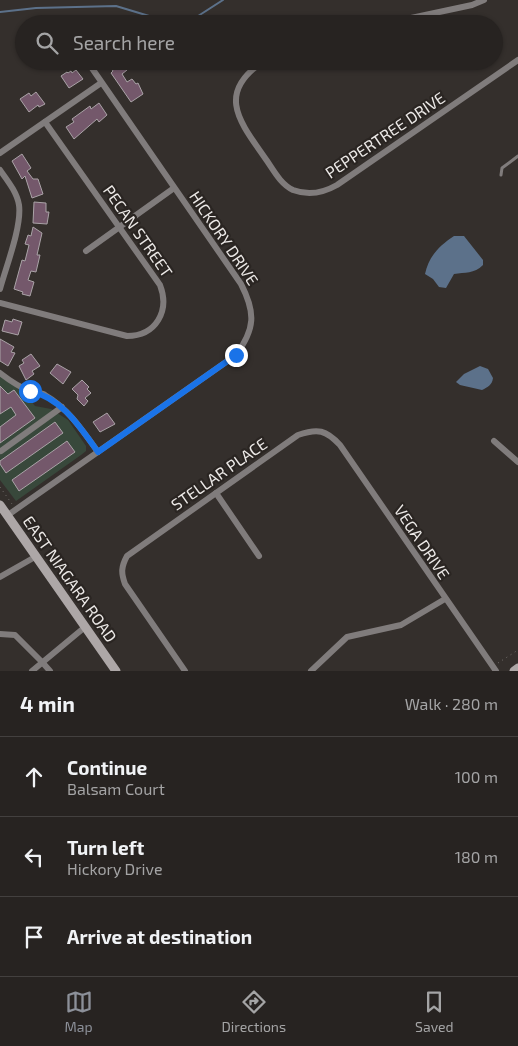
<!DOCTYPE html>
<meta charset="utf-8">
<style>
:root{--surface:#272321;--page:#332f2e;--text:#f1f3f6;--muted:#a4a4a5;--line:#43403f;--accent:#8c9099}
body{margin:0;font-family:"Exo 2",sans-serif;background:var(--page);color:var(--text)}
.stop{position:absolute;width:15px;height:15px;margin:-11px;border:4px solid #1a73e8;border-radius:50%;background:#fff}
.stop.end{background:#1a73e8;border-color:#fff;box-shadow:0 1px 5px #0008}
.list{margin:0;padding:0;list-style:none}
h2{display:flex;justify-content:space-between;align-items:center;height:65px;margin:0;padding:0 20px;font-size:21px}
h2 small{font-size:16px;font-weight:400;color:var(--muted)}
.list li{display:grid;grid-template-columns:32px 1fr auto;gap:15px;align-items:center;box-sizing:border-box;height:80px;padding:0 20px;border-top:1px solid var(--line)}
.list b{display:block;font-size:19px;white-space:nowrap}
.list p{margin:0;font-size:16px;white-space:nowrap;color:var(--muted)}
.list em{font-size:16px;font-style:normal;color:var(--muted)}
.icon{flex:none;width:28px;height:28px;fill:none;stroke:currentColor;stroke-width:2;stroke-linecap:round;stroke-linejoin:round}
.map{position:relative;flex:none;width:518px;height:671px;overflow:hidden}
.search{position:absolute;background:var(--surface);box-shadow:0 1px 4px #0004;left:15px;right:15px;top:15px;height:55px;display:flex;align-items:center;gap:12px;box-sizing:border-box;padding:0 18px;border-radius:28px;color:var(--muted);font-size:19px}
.sheet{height:305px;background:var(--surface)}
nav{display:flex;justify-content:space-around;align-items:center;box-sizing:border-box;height:70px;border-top:1px solid var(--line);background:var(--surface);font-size:14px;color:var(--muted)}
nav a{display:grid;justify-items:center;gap:2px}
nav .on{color:var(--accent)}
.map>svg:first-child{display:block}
.green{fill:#38483b}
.water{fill:#5c718a}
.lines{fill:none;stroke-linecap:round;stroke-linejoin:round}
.stream{stroke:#5c718a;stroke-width:2}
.building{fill:#74586b;stroke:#aaa3a7}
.path{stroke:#74706e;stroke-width:1;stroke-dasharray:1 4;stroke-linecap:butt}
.lane{stroke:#807c7c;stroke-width:3}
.street{stroke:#807c7c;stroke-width:6}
.secondary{stroke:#ada7a7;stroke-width:9}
.route{stroke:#1a73e8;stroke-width:6}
.labels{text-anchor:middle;stroke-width:4.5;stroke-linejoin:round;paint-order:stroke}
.street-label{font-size:16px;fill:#ece9e7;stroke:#2a2522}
</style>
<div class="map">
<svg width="518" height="671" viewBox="0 0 518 671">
<rect width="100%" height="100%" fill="#342f2c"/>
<path class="green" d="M 0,376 L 28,392 L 30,400 L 35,406 L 51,409 L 68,420 L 86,446 L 86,451 L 81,455 L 16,501 L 0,480 Z"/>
<g class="water">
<path d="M 454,236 L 464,236 L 483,260 L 483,265 C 474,274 465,272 454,274 L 446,288 L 439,287 L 433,279 L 425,274 C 429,256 439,246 454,236 Z"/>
<path d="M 480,366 L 488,369 L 493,378 C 492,385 488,387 482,390 L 460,385 L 456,382 L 464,374 Z"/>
</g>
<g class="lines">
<path class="stream" d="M 0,12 L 36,8 L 116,6 L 169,22 L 182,22 L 195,18 L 223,0"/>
</g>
<g class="building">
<path d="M 107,61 L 129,61 L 124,65 L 127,70 L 122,74 L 127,82 L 132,79 L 136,84 L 138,83 L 143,94 L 131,102 L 111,73 L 113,71 Z"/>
<path d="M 76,70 L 83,79 L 69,88 L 61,76 L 67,72 L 68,73 L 71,71 L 72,73 Z"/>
<path d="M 36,92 L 45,104 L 39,107 L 38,105 L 29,112 L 20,99 L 29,93 L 31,96 Z"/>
<path d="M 99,103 L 107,115 L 99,122 L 97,119 L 74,139 L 66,127 L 74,122 L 72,119 L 90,106 L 91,109 Z"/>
<path d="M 22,154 L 31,168 L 27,171 L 33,179 L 38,179 L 43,194 L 32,198 L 25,176 L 22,179 L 12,161 Z"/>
<path d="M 34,202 L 46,203 L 46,212 L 49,212 L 47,224 L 33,223 Z"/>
<path d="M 33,227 L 42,233 L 37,255 L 40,255 L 36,272 L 31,271 L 28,280 L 34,282 L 30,296 L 22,294 L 23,292 L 14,289 L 22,260 L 25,261 L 29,245 L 25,244 L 28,235 L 31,236 Z"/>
<path d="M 13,319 L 22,322 L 18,335 L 2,331 L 5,320 L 12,322 Z"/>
<path d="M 0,339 L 14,347 L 11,352 L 15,353 L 8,366 L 0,361 Z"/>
<path d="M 31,354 L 40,366 L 32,371 L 34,374 L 26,380 L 19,366 L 24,363 L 22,360 Z"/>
<path d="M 57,364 L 71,372 L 63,384 L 50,373 Z"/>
<path d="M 82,380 L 89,387 L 87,389 L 91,393 L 85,398 L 88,401 L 84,406 L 77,399 L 78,395 L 72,389 Z"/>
<path d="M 0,386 L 8,394 L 14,390 L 35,418 L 0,443 L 0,427 L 16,415 L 11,407 L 0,414 Z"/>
<path d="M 107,413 L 115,424 L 100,432 L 93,422 Z"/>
<path d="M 55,422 L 63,433 L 6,473 L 0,464 L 0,461 Z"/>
<path d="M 67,441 L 75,452 L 19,491 L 12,480 Z"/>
</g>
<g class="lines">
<g class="path">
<path d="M 0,487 L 12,504"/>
<path d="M 498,663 L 518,650"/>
</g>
<path class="lane" d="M 501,175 L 502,168 L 518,156"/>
<g class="street">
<path d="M 383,24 L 472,5 L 484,0"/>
<path d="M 264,61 C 215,93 240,122 265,158 C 273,169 280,184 293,190 C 309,196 323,193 337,185 L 518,60"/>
<path d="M 0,153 L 101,83"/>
<path d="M 0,170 C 7,180 17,192 19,205 C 22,226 6,267 0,289"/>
<path d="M 86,251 L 174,188"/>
<path d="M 0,303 L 127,336 C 156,336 170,311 160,285 L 45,122"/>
<path d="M 0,373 C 9,380 19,387 30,391 C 35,393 41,392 45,395 C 68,408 83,431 98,452"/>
<path d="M 494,441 L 518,462"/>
<path d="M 1,451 L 62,407"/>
<path d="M 216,493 L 259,556"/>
<path d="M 8,515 L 236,355 C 255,329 256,313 241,284 L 87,61"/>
<path d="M 0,577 L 35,557"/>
<path d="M 0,634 L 15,635 L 42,662 L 50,671"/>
<path d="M 32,671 L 85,627"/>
<path d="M 185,671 L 125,584 C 121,573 121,567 127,556 L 298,435 C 318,428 326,430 340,445 L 496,671"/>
<path d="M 311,671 L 347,637 L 401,625 L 445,599"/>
</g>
<g class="secondary">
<path d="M 0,505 L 116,671"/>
<path d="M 514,671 L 518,668"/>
</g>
</g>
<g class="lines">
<path class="route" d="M 30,391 C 62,398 80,427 98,452 L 236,355"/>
</g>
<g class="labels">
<g class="street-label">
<text transform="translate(385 135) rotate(-34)" y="6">PEPPERTREE DRIVE</text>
<text transform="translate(138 231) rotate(55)" y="6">PECAN STREET</text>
<text transform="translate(224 238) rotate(56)" y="6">HICKORY DRIVE</text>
<text transform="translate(219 474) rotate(-35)" y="6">STELLAR PLACE</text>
<text transform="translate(422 542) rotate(56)" y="6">VEGA DRIVE</text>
<text transform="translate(70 579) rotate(55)" y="6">EAST NIAGARA ROAD</text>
</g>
</g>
</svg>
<div class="stop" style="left:30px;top:391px"></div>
<div class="stop end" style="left:236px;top:355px"></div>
<div class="search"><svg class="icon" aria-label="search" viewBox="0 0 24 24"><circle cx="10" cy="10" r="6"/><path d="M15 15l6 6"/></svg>Search here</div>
</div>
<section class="sheet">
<h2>4 min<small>Walk · 280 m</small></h2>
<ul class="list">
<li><svg class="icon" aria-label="ahead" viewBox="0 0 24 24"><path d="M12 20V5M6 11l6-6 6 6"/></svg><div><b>Continue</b><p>Balsam Court</p></div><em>100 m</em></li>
<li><svg class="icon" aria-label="left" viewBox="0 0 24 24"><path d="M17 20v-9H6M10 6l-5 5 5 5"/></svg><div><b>Turn left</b><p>Hickory Drive</p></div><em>180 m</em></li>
<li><svg class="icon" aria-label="arrive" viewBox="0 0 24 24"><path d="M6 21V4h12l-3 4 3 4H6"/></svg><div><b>Arrive at destination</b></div></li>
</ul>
</section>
<nav>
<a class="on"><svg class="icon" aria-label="map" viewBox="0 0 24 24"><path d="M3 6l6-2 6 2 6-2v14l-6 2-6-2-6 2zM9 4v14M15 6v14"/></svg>Map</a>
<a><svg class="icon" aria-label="directions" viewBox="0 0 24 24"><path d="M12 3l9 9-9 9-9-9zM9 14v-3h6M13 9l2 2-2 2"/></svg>Directions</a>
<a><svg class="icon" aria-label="saved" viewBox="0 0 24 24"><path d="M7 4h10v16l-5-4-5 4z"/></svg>Saved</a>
</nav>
